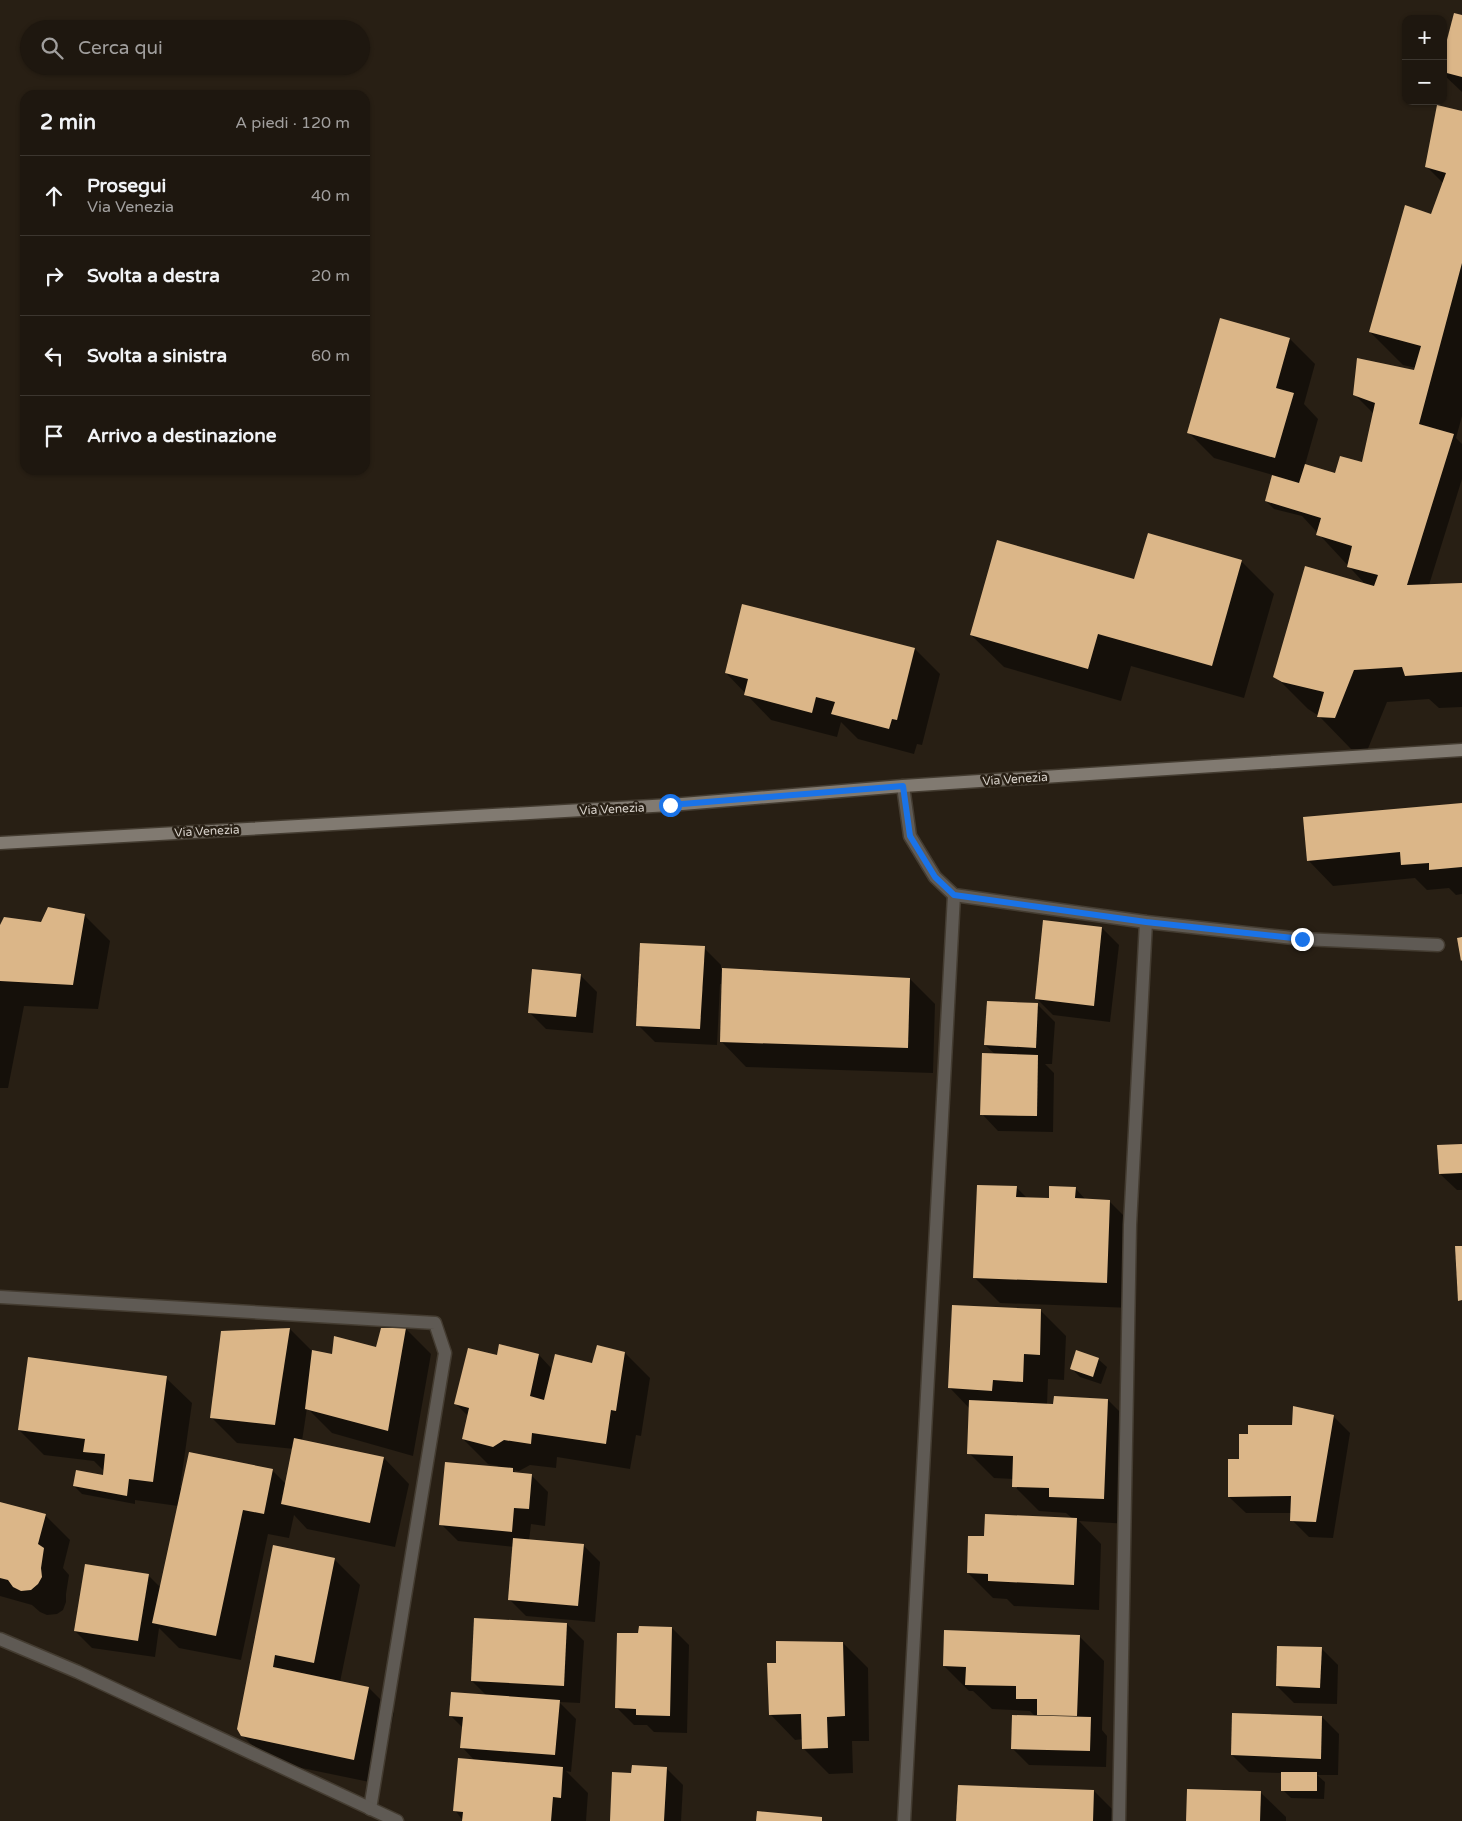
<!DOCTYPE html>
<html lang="it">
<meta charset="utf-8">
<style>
:root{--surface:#1e170f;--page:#2b241d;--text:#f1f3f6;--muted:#a19f9e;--line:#3c362f}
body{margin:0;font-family:"Varela Round",sans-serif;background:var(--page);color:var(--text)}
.controls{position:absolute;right:15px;top:15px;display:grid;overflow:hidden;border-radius:10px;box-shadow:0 1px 4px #0004}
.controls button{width:45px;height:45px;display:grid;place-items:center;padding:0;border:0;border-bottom:1px solid var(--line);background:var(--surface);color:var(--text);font:25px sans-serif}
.stop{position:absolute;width:15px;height:15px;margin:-11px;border:4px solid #1a73e8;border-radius:50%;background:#fff}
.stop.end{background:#1a73e8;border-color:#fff;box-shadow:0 1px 5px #0008}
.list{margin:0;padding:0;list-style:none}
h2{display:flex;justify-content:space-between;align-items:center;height:65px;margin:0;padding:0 20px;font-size:21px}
h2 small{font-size:16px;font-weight:400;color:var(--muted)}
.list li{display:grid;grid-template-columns:32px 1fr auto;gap:15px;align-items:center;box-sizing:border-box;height:80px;padding:0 20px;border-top:1px solid var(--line)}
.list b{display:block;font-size:19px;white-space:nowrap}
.list p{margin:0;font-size:16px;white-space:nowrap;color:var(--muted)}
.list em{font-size:16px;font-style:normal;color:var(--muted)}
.icon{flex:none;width:28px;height:28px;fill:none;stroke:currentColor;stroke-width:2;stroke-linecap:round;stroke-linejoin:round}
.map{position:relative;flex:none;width:1462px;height:1821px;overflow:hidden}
.search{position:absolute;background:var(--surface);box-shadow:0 1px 4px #0004;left:20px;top:20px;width:350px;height:55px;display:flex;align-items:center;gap:12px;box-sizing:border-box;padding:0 18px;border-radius:28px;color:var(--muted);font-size:19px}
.panel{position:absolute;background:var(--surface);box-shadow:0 1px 4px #0004;left:20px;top:90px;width:350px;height:385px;border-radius:15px}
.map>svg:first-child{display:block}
.shadow{fill:#0007}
.building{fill:#dbb688}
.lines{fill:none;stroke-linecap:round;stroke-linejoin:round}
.minor-casing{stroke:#443c31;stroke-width:15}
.secondary-casing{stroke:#443c31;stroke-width:15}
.minor{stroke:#5f5a54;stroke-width:12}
.secondary{stroke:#817a71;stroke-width:12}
.route{stroke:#1a73e8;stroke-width:6}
.labels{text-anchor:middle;stroke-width:5;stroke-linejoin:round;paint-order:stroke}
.street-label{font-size:12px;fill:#d8d2cb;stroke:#281f14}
</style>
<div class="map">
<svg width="1462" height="1821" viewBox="0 0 1462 1821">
<rect width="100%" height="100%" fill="#281f14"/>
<g class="shadow">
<path d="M 1462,16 L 1462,92 L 1443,74 L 1443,60 Z"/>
<path d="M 1462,112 L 1462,416 L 1456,438 L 1462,444 L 1462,479 L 1429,585 L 1462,584 L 1462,707 L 1439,708 L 1429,699 L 1387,702 L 1367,751 L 1351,749 L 1319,716 L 1308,709 L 1275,676 L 1366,585 L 1302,516 L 1274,509 L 1266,501 L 1273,475 L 1214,458 L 1189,433 L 1290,339 L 1315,364 L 1304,404 L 1318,419 L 1305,465 L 1336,475 L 1363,463 L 1374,414 L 1355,395 L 1415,371 L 1416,368 L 1403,365 L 1370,332 L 1432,216 L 1443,183 L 1426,166 Z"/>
<path d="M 1241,561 L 1274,594 L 1244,698 L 1131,666 L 1121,701 L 1004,667 L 971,635 L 1135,581 Z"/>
<path d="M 915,649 L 940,674 L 922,745 L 917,744 L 914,754 L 858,739 L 841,722 L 837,737 L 771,720 L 726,673 Z"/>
<path d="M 1462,804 L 1462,894 L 1456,895 L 1449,888 L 1427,890 L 1415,878 L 1333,886 L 1308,860 Z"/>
<path d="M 84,915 L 110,941 L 98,1009 L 24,1006 L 8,1088 L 0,1088 L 0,927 L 42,924 Z"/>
<path d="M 1102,928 L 1119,945 L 1110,1022 L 1053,1015 L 1036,998 Z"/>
<path d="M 704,948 L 721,965 L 721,969 L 910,979 L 935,1004 L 933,1073 L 746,1067 L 721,1041 L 723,984 L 720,984 L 717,1045 L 655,1042 L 638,1025 Z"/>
<path d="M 580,975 L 597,992 L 593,1033 L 546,1029 L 529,1012 Z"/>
<path d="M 1038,1005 L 1055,1022 L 1052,1064 L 1045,1064 L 1054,1073 L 1053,1132 L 998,1131 L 982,1114 L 996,1055 L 985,1045 Z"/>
<path d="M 1462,1145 L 1462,1190 L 1457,1190 L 1440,1174 Z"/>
<path d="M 1016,1187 L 1028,1199 L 1050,1200 L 1075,1188 L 1086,1200 L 1109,1201 L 1134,1226 L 1132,1308 L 1000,1303 L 975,1278 Z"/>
<path d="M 1041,1311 L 1066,1336 L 1064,1380 L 1048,1379 L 1047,1405 L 1108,1400 L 1133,1425 L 1129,1524 L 1079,1521 L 1101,1544 L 1099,1610 L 1014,1606 L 1007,1599 L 993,1598 L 968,1573 L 985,1537 L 1073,1519 L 1066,1513 L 1039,1511 L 1014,1486 L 1014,1479 L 994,1478 L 969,1453 L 970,1409 L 950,1388 Z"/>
<path d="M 290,1329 L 312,1351 L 333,1355 L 377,1349 L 406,1329 L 431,1354 L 413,1456 L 332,1433 L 307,1408 L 302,1441 L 384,1458 L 409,1484 L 395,1547 L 307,1529 L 294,1515 L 289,1538 L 268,1534 L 241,1660 L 179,1648 L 159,1628 L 155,1657 L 92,1648 L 75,1631 L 148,1575 L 161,1588 L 178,1506 L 135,1500 L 135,1504 L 82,1494 L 74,1486 L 104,1476 L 104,1471 L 94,1461 L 44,1455 L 19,1430 L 166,1378 L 192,1403 L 180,1488 L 273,1471 L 286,1484 L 294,1449 L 237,1443 L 212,1418 L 222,1332 Z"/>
<path d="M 500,1346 L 539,1355 L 552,1369 L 593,1365 L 625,1353 L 650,1378 L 641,1436 L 636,1435 L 630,1469 L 557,1457 L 556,1468 L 530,1465 L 519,1471 L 513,1470 L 516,1473 L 531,1475 L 548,1492 L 545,1526 L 531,1524 L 529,1541 L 583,1545 L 600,1562 L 595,1622 L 526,1616 L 509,1599 L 514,1547 L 458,1541 L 441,1524 L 497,1468 L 498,1466 L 488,1464 L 463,1439 L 468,1416 L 456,1404 L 497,1357 Z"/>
<path d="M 1098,1359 L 1107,1367 L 1101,1384 L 1080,1377 L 1071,1368 Z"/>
<path d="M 1333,1416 L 1350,1433 L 1333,1538 L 1309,1537 L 1292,1520 L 1292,1513 L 1246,1513 L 1229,1497 L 1249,1435 Z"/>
<path d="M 0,1503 L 45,1515 L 70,1540 L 63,1568 L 69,1575 L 66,1594 L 66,1602 L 63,1610 L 57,1614 L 47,1615 L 40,1612 L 32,1605 L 0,1596 Z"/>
<path d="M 274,1547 L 334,1559 L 360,1585 L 340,1682 L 369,1688 L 394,1713 L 379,1784 L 268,1761 L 242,1735 Z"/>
<path d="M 567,1624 L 584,1641 L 580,1703 L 559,1702 L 576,1719 L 571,1772 L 566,1771 L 588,1793 L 586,1821 L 463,1821 L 455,1810 L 475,1761 L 462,1747 L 463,1728 L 451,1716 L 487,1696 L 472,1681 Z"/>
<path d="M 672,1628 L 689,1645 L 687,1733 L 654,1732 L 647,1725 L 634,1725 L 617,1708 L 640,1634 Z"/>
<path d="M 1079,1636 L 1104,1661 L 1102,1730 L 1107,1736 L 1106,1767 L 1029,1765 L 1012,1748 L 1036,1717 L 1030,1711 L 992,1709 L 973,1691 L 969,1691 L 944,1666 Z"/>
<path d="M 843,1643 L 868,1668 L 869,1741 L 852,1741 L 853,1773 L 829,1774 L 804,1749 L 803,1739 L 795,1740 L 770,1714 L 777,1664 Z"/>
<path d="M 1321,1648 L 1338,1665 L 1337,1704 L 1294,1703 L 1277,1686 Z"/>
<path d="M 1322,1717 L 1339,1734 L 1338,1775 L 1317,1775 L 1325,1782 L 1324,1799 L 1291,1798 L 1283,1790 L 1282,1773 L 1249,1772 L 1232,1755 Z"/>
<path d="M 666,1768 L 683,1785 L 681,1821 L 611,1821 L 632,1774 Z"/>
<path d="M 1094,1791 L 1119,1816 L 1119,1821 L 958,1821 Z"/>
<path d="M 1260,1792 L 1286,1817 L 1286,1821 L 1188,1821 Z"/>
</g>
<g class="building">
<path d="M 1454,13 L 1462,15 L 1462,77 L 1443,72 L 1443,55 Z"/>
<path d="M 1437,105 L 1462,111 L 1462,263 L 1419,424 L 1454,434 L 1407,585 L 1462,583 L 1462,672 L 1405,676 L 1402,667 L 1354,670 L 1335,718 L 1317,717 L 1324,692 L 1282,682 L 1273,677 L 1305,566 L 1374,586 L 1378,575 L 1347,567 L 1352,546 L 1316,535 L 1321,518 L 1265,501 L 1272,475 L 1299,483 L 1305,464 L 1335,473 L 1340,456 L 1362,462 L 1375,403 L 1353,395 L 1357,358 L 1414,370 L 1421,346 L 1369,332 L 1405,205 L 1431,214 L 1446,173 L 1425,167 Z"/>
<path d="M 1220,318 L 1290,338 L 1276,388 L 1294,393 L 1275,458 L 1187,433 Z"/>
<path d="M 1148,533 L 1242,560 L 1212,666 L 1098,634 L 1088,669 L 970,635 L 997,540 L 1134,579 Z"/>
<path d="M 742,604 L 915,648 L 897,720 L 892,719 L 889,729 L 831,714 L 835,702 L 816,697 L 812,713 L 744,695 L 748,679 L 725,673 Z"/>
<path d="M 1462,803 L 1462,867 L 1429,870 L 1429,863 L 1401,865 L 1400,852 L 1307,861 L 1303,817 Z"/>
<path d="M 48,907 L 85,914 L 73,985 L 0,981 L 0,925 L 4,917 L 41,922 Z"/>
<path d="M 1043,920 L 1102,927 L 1094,1006 L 1035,999 Z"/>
<path d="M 1462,937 L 1462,960 L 1461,961 L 1457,938 Z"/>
<path d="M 640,943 L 705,946 L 700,1029 L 636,1026 Z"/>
<path d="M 722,968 L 910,978 L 908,1048 L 720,1042 Z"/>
<path d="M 532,969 L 581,974 L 576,1017 L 528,1013 Z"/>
<path d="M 987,1001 L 1038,1003 L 1036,1048 L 984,1045 Z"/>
<path d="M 982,1053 L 1038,1055 L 1037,1116 L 980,1115 Z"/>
<path d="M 1462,1144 L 1462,1173 L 1439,1174 L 1437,1145 Z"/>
<path d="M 977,1185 L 1017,1186 L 1016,1197 L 1049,1198 L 1049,1186 L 1076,1187 L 1075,1198 L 1110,1200 L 1107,1283 L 973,1278 Z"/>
<path d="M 1455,1246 L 1462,1246 L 1462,1300 L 1458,1301 Z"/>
<path d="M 952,1305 L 1041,1309 L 1040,1355 L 1024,1354 L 1023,1382 L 993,1380 L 992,1391 L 948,1388 Z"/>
<path d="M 290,1328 L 275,1425 L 210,1418 L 221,1331 Z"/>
<path d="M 381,1328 L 406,1328 L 388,1431 L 305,1409 L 312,1350 L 332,1354 L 334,1336 L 376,1347 Z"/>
<path d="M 499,1344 L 539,1354 L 530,1396 L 544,1400 L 555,1354 L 592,1363 L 597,1345 L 625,1352 L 616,1411 L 611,1410 L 606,1444 L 532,1433 L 531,1444 L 504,1440 L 493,1447 L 462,1439 L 469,1408 L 454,1404 L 468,1348 L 497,1355 Z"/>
<path d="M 1076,1350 L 1099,1358 L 1093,1377 L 1070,1369 Z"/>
<path d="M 28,1357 L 167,1376 L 153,1482 L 129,1479 L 127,1496 L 73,1486 L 76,1470 L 103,1475 L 105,1454 L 83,1452 L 85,1439 L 18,1430 Z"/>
<path d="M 1054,1396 L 1108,1399 L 1104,1499 L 1049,1497 L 1049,1488 L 1012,1487 L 1013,1456 L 967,1454 L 969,1400 L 1053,1404 Z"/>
<path d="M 1293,1406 L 1334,1415 L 1316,1522 L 1290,1521 L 1291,1496 L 1228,1497 L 1228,1459 L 1239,1459 L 1239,1434 L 1248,1434 L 1248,1425 L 1292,1425 Z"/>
<path d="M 294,1438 L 384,1457 L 370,1523 L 281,1504 Z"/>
<path d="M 189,1452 L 273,1469 L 264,1514 L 243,1510 L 216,1636 L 152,1623 Z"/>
<path d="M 445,1462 L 513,1468 L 513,1472 L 532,1474 L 529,1509 L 514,1508 L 512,1532 L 439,1525 Z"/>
<path d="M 0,1502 L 46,1514 L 38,1544 L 44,1548 L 41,1568 L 42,1577 L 38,1584 L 31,1590 L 21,1591 L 13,1587 L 8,1580 L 0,1578 Z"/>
<path d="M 985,1514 L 1077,1518 L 1074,1585 L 988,1581 L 988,1574 L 967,1573 L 968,1536 L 984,1536 Z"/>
<path d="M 513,1538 L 584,1544 L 578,1606 L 508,1600 Z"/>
<path d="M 273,1545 L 335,1558 L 314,1663 L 275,1655 L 273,1667 L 369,1687 L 354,1760 L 241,1736 L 237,1729 Z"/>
<path d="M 85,1564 L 149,1574 L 138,1641 L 74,1631 Z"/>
<path d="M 474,1618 L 567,1623 L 564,1686 L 471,1681 Z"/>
<path d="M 639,1626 L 672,1627 L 670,1716 L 636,1715 L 636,1709 L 615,1708 L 617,1633 L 638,1633 Z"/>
<path d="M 944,1630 L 1080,1635 L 1077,1716 L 1037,1715 L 1037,1699 L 1016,1699 L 1016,1686 L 965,1685 L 966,1667 L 943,1666 Z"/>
<path d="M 776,1641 L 843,1642 L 845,1716 L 827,1717 L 828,1748 L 802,1749 L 801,1714 L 769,1715 L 767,1663 L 776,1663 Z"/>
<path d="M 1277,1646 L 1322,1647 L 1320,1688 L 1276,1686 Z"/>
<path d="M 451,1692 L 560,1700 L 555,1755 L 460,1748 L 463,1717 L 449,1716 Z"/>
<path d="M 1232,1713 L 1322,1716 L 1321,1759 L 1231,1755 Z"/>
<path d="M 1012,1715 L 1091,1717 L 1090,1751 L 1011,1749 Z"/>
<path d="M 458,1758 L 563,1767 L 561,1798 L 553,1797 L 551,1821 L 462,1821 L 463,1812 L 453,1811 Z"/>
<path d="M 632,1765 L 667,1767 L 664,1821 L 610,1821 L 612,1772 L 631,1773 Z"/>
<rect x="1281" y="1772" width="36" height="19"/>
<path d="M 958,1785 L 1094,1790 L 1093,1821 L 956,1821 Z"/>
<path d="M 1187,1789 L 1261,1791 L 1260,1821 L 1186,1821 Z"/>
<path d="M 757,1811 L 822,1817 L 822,1821 L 756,1821 Z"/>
</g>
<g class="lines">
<defs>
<g id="minor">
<path d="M 903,786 L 910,836 L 935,877 L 954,895 L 1146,922 L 1302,939 L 1438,945"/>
<path d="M 0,1297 L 435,1323 L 445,1353 L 370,1809"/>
<path d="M 0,1639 L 78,1672 L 397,1821"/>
<path d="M 904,1821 L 954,895"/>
<path d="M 1119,1821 L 1130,1225 L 1146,922"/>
</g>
<path id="secondary" d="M 0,843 L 670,805 L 903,786 L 1462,750"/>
</defs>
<use href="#minor" class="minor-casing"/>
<use href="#secondary" class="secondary-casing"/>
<use href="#minor" class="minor"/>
<use href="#secondary" class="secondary"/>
</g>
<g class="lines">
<path class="route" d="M 670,805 L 903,786 L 910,836 L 935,877 L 954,895 L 1146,922 L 1302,939"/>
</g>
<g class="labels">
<g class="street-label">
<text transform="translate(1015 779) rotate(-4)" y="4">Via Venezia</text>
<text transform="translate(612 809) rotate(-3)" y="4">Via Venezia</text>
<text transform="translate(207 831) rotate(-3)" y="4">Via Venezia</text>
</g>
</g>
</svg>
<div class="controls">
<button>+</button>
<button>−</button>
</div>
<div class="stop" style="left:670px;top:805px"></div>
<div class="stop end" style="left:1302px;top:939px"></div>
<div class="search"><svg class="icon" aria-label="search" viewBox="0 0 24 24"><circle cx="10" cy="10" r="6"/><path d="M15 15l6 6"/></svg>Cerca qui</div>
<section class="panel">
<h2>2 min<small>A piedi · 120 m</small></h2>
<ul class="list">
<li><svg class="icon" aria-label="ahead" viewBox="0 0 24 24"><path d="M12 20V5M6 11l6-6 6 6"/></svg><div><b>Prosegui</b><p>Via Venezia</p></div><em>40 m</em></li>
<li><svg class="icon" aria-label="right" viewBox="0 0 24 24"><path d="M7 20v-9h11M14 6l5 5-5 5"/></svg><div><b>Svolta a destra</b></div><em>20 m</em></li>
<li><svg class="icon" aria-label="left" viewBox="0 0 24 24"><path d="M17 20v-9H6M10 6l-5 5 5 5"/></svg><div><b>Svolta a sinistra</b></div><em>60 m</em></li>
<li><svg class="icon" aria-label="arrive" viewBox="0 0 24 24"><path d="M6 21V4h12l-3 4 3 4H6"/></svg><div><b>Arrivo a destinazione</b></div></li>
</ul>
</section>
</div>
